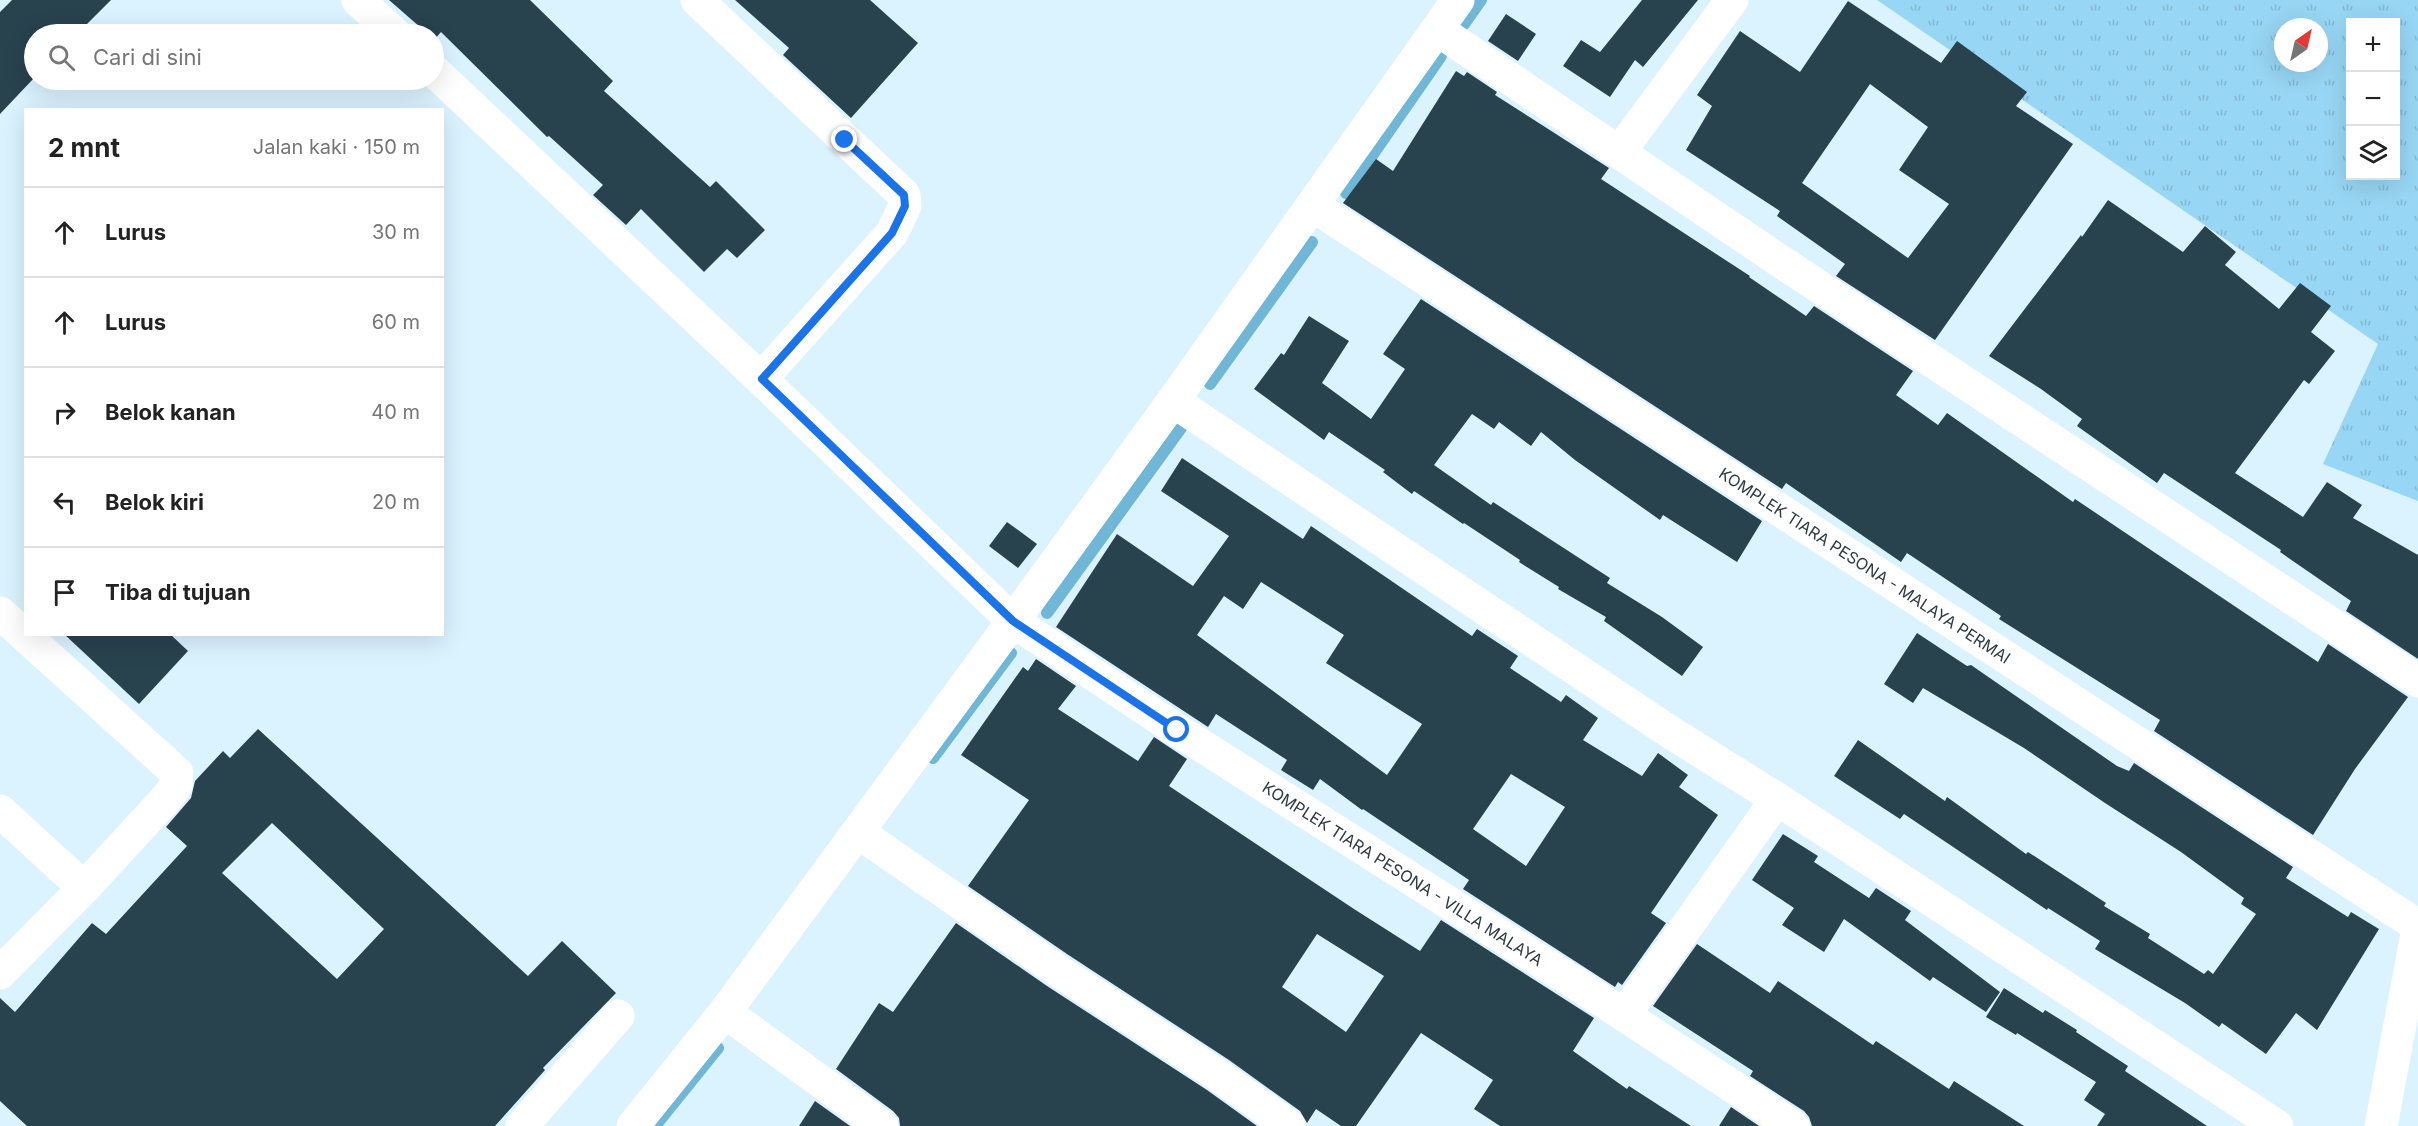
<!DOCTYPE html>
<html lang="id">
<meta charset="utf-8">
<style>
:root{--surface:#fff;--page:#f2f2f2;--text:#222;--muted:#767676;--line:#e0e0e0}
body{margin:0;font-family:Inter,sans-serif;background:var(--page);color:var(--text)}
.controls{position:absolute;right:18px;top:18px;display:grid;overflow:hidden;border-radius:0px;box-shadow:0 6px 24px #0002}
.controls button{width:54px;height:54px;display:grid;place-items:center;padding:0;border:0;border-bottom:2px solid var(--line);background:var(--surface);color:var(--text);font:30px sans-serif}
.compass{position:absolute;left:2274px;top:18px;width:54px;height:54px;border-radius:50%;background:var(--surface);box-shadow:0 6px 24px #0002;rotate:34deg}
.stop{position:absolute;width:18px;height:18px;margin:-14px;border:4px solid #1a73e8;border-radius:50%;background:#fff}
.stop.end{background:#1a73e8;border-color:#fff;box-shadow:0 2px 6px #0008}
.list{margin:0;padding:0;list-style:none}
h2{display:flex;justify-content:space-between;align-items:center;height:78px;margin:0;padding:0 24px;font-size:26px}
h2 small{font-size:20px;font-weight:400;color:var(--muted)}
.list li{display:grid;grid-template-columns:39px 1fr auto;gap:18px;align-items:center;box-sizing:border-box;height:90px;padding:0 24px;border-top:2px solid var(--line)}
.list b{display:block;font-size:22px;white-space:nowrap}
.list em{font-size:20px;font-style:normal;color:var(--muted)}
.icon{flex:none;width:33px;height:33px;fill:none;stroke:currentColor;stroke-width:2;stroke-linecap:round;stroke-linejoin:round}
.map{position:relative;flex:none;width:2418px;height:1126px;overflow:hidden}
.search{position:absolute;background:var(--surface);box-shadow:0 6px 24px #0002;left:24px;top:24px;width:420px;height:66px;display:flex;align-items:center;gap:15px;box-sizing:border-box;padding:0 21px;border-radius:33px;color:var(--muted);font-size:22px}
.panel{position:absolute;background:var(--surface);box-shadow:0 6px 24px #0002;left:24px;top:108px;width:420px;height:528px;border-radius:0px}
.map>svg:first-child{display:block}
.park{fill:url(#park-tufts);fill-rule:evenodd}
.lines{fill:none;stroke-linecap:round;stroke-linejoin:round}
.stream{stroke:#6fb6d7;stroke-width:12}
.building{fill:#28424e;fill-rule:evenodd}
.minor{stroke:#fff;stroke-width:33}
.route{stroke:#1a73e8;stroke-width:8}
.labels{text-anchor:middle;stroke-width:6;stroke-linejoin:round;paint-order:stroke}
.street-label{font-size:16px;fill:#2e3a40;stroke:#fbfbfb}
</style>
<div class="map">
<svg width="2418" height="1126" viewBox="0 0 2418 1126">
<defs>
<pattern id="park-tufts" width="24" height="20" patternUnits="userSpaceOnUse" patternTransform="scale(1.5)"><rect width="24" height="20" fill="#97d6f4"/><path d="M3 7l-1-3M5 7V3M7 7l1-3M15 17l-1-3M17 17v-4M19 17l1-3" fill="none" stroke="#82b8d2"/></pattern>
</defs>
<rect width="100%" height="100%" fill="#daf3ff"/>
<path class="park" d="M 1877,0 L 2418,0 L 2418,501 L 2323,464 L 2378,344 ZM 2350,22 L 2396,22 L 2396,176 L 2350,176 ZM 2283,27 L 2319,27 L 2319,63 L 2283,63 Z"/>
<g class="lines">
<g class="stream">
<path d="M 1464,24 L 1481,0"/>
<path d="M 1346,193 L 1441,56"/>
<path d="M 1210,384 L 1312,242"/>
<path d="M 1047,613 L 1181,428"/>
<path d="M 933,758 L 1011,653"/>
<path d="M 655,1126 L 718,1048"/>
</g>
</g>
<g class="building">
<path d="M 12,0 L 111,0 L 77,34 L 34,34 L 34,78 L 0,114 L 0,12 Z"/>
<path d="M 389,0 L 530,0 L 613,81 L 604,91 L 710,187 L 716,181 L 765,230 L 737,258 L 727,249 L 704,272 L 641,209 L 626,225 L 593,195 L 603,185 L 549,136 L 547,137 L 441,32 L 434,40 L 434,34 L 428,34 Z"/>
<path d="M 735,0 L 870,0 L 918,43 L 851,118 L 783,55 L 789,48 Z"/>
<path d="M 1642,0 L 1698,0 L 1643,67 L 1635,60 L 1610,97 L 1563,66 L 1581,40 L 1600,52 Z"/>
<path d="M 1848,1 L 1941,63 L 1957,41 L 2027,92 L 2016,106 L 2073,144 L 1935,340 L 1836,276 L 1845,264 L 1777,216 L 1780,211 L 1686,150 L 1712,106 L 1697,95 L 1740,31 L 1800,72 ZM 1870,84 L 1928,127 L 1899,170 L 1949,204 L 1908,258 L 1802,183 Z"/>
<path d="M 1506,14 L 1536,34 L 1518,61 L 1488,41 Z"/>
<path d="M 1456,71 L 1464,76 L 1467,72 L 1497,92 L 1495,95 L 1609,168 L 1601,179 L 1750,276 L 1749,277 L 1806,316 L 1814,306 L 1913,371 L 1896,395 L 1938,425 L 1947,413 L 2073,502 L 2075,499 L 2318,662 L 2328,644 L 2408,697 L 2355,769 L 2313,835 L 2154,731 L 2160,720 L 1999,619 L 2001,616 L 1907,553 L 1901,562 L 1786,483 L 1782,489 L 1343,203 L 1376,159 L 1393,171 Z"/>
<path d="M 2108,200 L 2183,252 L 2205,226 L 2236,252 L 2225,265 L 2279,309 L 2300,283 L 2331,306 L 2311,332 L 2335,351 L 2309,384 L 2304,380 L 2235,473 L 2303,517 L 2327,482 L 2362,505 L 2353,518 L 2418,555 L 2418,659 L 2346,611 L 2351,601 L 2280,552 L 2281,550 L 2164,473 L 2157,483 L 2077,426 L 2082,419 L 2041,389 L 1989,356 L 2081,235 L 2082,237 Z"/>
<path d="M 1421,299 L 1762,521 L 1737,562 L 1663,515 L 1660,520 L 1575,460 L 1541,432 L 1531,446 L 1499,422 L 1494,429 L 1472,414 L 1434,465 L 1491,505 L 1493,502 L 1610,578 L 1607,583 L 1662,617 L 1703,647 L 1682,676 L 1604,621 L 1606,617 L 1558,589 L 1559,587 L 1519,562 L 1520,560 L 1464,523 L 1463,524 L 1414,491 L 1412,494 L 1383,472 L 1385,470 L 1329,432 L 1324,440 L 1254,389 L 1281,353 L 1284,355 L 1309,316 L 1349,341 L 1322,383 L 1371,419 L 1405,369 L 1383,354 Z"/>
<path d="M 1182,458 L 1303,539 L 1311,526 L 1472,636 L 1477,629 L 1518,656 L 1510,668 L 1561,702 L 1566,695 L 1598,718 L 1583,740 L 1642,776 L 1658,753 L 1688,775 L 1679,787 L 1718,815 L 1651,913 L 1666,923 L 1622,985 L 1618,982 L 1615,987 L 1463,889 L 1469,880 L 1363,809 L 1362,810 L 1320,779 L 1313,790 L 1281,770 L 1287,760 L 1216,714 L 1208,727 L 1056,627 L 1117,534 L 1193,586 L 1229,536 L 1161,491 ZM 1261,582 L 1344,635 L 1326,663 L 1422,724 L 1387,775 L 1197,635 L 1224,596 L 1243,609 ZM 1511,774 L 1565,807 L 1526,866 L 1473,829 Z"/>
<path d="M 1007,522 L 1037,544 L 1018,568 L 989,546 Z"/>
<path d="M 1917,633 L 1967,666 L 1971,665 L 2117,766 L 2129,771 L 2134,763 L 2293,867 L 2286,878 L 2348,917 L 2351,912 L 2379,929 L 2317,1030 L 2296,1013 L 2266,1054 L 2222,1023 L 2219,1027 L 2185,1003 L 2095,949 L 2100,941 L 2048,908 L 2047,910 L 1904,814 L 1900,819 L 1834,776 L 1858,740 L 1945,801 L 1947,797 L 2026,854 L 2028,852 L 2106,903 L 2104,906 L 2150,934 L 2148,938 L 2204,974 L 2208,970 L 2213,974 L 2256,914 L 2241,904 L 2244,898 L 2181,852 L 2105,803 L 2024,748 L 1923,688 L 1913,703 L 1884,684 Z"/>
<path d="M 64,634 L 170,634 L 188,651 L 139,704 Z"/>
<path d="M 1036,659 L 1076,686 L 1058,709 L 1138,761 L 1154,737 L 1187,759 L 1169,786 L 1354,909 L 1420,951 L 1441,920 L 1594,1018 L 1573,1051 L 1627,1089 L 1629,1086 L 1691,1126 L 1500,1126 L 1474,1109 L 1493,1080 L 1421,1033 L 1356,1126 L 1341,1126 L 1316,1109 L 1307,1123 L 1300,1111 L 1229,1060 L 1067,954 L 968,886 L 1029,800 L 961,755 L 1023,667 L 1028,671 ZM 1317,934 L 1384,976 L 1346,1032 L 1282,987 Z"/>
<path d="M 258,729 L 528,976 L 562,941 L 616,993 L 543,1068 L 545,1070 L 495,1126 L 27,1126 L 0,1101 L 0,998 L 15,1012 L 92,923 L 106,934 L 187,846 L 166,827 L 191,798 L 195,781 L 223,751 L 230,758 ZM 272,823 L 384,929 L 337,979 L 222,873 Z"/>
<path d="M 1783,834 L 1818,856 L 1814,862 L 1869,898 L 1876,888 L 1911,911 L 1905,920 L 2000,992 L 1986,1012 L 1933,977 L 1930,981 L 1844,919 L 1824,952 L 1782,925 L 1794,908 L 1752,880 Z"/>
<path d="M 956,923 L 1047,986 L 1207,1090 L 1257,1126 L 900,1126 L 899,1118 L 893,1111 L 836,1069 L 879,1003 L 893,1012 Z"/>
<path d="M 1697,944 L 1770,993 L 1778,981 L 1873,1045 L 1876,1041 L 1949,1089 L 1954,1081 L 2024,1126 L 1812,1126 L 1809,1117 L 1804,1111 L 1750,1076 L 1753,1071 L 1653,1006 Z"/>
<path d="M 2004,988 L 2043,1013 L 2045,1010 L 2077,1030 L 2076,1032 L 2128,1066 L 2125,1071 L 2207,1126 L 2097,1126 L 2105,1114 L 2084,1100 L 2096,1082 L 2017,1033 L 2016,1035 L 1986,1017 Z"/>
<path d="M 815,1101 L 850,1126 L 799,1126 Z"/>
<path d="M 1731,1107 L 1759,1126 L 1719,1126 Z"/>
</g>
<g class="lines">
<g class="minor">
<path d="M 358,0 L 395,34"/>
<path d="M 697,0 L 904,195 L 905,206 L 892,233 L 761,379"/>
<path d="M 1438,30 L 1780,261 L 2418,681"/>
<path id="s1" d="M 434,71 L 761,379 L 1013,621 L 1177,730 L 1586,990 L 1793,1126"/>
<path d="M 1620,151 L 1732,0"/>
<path id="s2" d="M 1312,205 L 2418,926"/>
<path d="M 1173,401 L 1670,732 L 1777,799 L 2277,1126"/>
<path d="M 0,613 L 177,773 L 176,786 L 165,800 L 84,888 L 0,973"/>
<path d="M 0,811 L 84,888"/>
<path d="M 858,832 L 1057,970 L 1218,1075 L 1289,1126"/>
<path d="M 725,1012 L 882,1126"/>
<path d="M 1624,1015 L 1777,799"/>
<path d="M 522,1126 L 618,1016"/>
<path d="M 633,1126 L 725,1012 L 1013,621 L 1173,401 L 1458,0"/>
<path d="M 2381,1126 L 2418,929"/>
</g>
</g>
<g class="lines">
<path class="route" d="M 845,140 L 904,195 L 905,206 L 892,233 L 762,379 L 1013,621 L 1177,730"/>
</g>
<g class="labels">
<g class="street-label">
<text dy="6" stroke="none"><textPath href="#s2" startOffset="660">KOMPLEK TIARA PESONA - MALAYA PERMAI</textPath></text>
<text dy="6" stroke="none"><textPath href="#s1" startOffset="1263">KOMPLEK TIARA PESONA - VILLA MALAYA</textPath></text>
</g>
</g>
</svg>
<div class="controls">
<button>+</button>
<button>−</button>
<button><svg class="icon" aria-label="layers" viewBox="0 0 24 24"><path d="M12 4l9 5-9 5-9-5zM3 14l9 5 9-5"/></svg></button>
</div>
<svg class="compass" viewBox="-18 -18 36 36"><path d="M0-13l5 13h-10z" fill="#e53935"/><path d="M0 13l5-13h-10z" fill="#767676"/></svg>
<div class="stop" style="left:1177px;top:730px"></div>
<div class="stop end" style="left:845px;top:140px"></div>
<div class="search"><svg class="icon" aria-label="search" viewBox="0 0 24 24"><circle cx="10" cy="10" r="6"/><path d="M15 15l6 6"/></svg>Cari di sini</div>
<section class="panel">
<h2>2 mnt<small>Jalan kaki · 150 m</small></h2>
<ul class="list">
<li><svg class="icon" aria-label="ahead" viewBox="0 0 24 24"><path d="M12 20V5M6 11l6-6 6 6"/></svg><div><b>Lurus</b></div><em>30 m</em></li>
<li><svg class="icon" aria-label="ahead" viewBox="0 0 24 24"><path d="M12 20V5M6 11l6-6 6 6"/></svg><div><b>Lurus</b></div><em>60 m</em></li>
<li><svg class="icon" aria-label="right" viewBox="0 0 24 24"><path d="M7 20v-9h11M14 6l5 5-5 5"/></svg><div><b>Belok kanan</b></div><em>40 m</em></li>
<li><svg class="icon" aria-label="left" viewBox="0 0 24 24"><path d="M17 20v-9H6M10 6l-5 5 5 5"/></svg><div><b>Belok kiri</b></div><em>20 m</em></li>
<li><svg class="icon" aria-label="arrive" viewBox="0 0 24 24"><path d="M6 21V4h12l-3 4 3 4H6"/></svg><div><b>Tiba di tujuan</b></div></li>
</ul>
</section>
</div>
